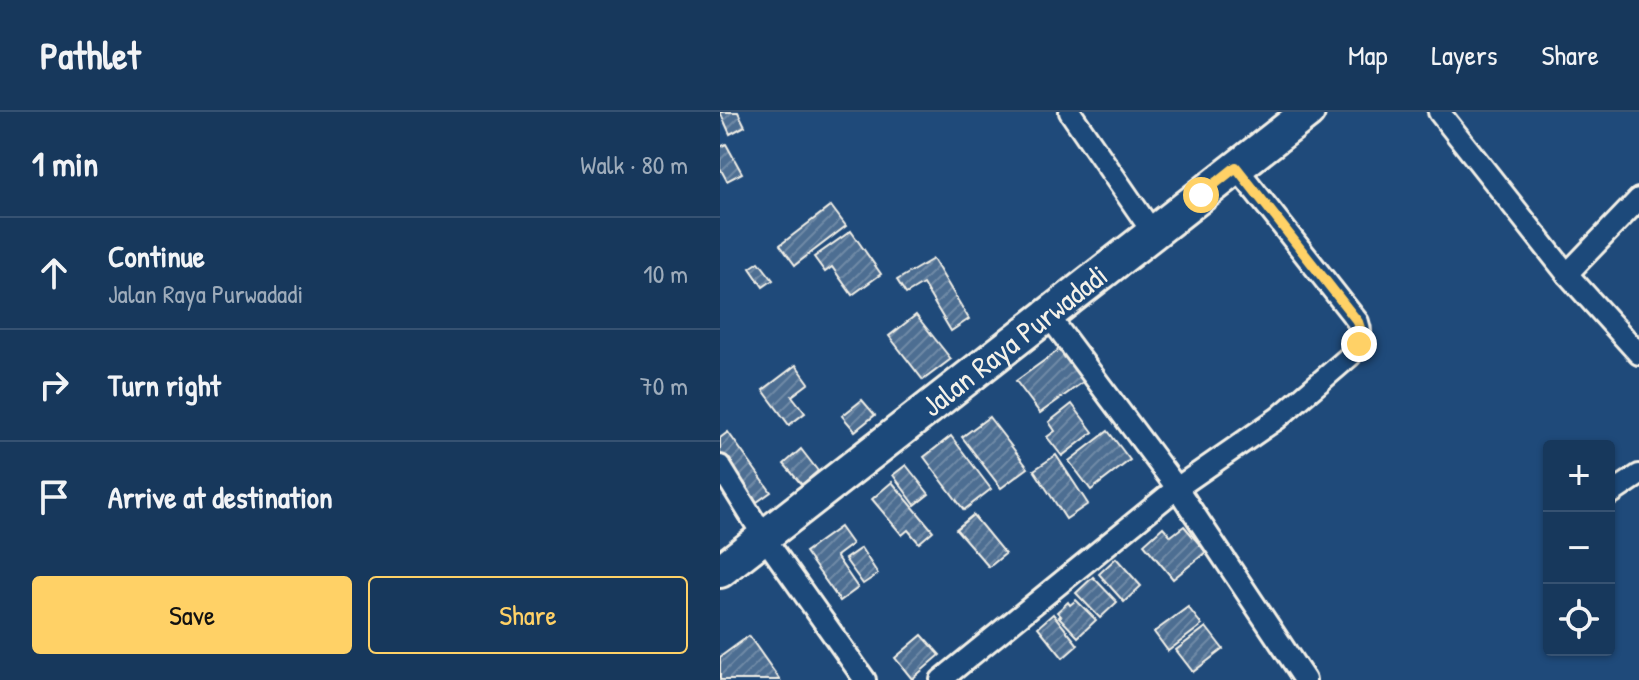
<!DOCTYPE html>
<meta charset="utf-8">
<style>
:root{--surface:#17385c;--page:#244365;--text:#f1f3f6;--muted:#9eacbb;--line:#365272;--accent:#ffd166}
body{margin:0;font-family:"Patrick Hand",sans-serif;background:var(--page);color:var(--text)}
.controls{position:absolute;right:24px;bottom:24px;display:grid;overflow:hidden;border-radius:8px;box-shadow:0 2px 6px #0004}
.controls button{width:72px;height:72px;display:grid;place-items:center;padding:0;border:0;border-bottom:2px solid var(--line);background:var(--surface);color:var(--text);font:40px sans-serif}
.stop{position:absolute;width:24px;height:24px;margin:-18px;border:6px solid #ffd166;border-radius:50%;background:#fff}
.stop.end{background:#ffd166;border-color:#fff;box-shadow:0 2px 8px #0008}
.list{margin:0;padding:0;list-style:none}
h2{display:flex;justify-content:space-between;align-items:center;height:104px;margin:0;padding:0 32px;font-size:34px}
h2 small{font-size:26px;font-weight:400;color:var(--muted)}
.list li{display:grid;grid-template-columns:52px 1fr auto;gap:24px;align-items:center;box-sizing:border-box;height:112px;padding:0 32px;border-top:2px solid var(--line)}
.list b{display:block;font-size:30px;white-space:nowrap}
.list p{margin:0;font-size:26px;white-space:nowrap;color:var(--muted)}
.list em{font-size:26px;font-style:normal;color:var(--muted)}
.actions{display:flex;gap:16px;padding:24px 32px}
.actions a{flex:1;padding:18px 0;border:2px solid var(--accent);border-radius:8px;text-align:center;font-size:28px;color:var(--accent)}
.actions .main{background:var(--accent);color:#111}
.icon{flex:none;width:44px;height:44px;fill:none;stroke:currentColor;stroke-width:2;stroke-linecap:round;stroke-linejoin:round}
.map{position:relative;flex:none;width:919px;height:568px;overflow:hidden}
header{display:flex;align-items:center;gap:48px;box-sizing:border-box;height:112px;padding:0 40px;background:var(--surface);border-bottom:2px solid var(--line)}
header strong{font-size:38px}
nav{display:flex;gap:44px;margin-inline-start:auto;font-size:28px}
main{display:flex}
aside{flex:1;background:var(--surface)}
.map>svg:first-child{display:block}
.building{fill:url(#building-hatch);stroke:#f4f1e8;stroke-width:2}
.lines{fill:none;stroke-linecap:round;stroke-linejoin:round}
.street-casing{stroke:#f4f1e8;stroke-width:26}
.primary-casing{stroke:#f4f1e8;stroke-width:38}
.street{stroke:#1f4a7a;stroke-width:20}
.primary{stroke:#1f4a7a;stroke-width:32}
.route{stroke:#ffd166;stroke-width:10}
.labels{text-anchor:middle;stroke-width:6;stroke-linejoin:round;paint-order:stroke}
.street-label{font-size:30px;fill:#f4f1e8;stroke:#1f4a7a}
</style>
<header>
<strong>Pathlet</strong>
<nav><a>Map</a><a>Layers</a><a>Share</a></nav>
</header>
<main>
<aside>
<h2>1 min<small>Walk · 80 m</small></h2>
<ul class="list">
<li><svg class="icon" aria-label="ahead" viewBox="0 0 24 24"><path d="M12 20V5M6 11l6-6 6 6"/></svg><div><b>Continue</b><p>Jalan Raya Purwadadi</p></div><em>10 m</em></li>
<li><svg class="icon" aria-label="right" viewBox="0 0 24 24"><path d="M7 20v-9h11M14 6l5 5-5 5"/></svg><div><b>Turn right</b></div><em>70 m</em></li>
<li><svg class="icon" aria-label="arrive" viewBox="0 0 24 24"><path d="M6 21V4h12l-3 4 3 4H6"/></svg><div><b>Arrive at destination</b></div></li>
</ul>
<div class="actions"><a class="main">Save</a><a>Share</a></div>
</aside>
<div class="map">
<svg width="919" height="568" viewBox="0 0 919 568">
<defs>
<pattern id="building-hatch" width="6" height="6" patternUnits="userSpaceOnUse" patternTransform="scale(2)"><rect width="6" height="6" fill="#4d6e92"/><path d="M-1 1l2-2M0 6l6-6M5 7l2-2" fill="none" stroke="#708aa6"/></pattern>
</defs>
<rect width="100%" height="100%" fill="#1f4a7a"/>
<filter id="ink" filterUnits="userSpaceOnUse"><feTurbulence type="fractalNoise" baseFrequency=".0125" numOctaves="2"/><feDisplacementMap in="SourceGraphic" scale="16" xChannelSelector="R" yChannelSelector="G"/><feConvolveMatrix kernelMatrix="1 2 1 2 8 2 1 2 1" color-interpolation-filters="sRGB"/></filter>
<g filter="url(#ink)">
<g class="building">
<path d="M 0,0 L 18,0 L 25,14 L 10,22 Z"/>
<path d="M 6,32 L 22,61 L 7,69 L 0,56 L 0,35 Z"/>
<path d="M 111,94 L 126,114 L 75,153 L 60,133 Z"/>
<path d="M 131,119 L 161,162 L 132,183 L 112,155 L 105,160 L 94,145 Z"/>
<path d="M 213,147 L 249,207 L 231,219 L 203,172 L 186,182 L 177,168 Z"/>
<path d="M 39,150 L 53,168 L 43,175 L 30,156 Z"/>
<path d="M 196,203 L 231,247 L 203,268 L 169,224 Z"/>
<path d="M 343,235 L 367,267 L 320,301 L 296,269 Z"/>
<path d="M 76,253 L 89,271 L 72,284 L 85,301 L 69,313 L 43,278 Z"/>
<path d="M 142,288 L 155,303 L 135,319 L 122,304 Z"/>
<path d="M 352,292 L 373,320 L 342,344 L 327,325 L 335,319 L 329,310 Z"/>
<path d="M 269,305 L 308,356 L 281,376 L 242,325 Z"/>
<path d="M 388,319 L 410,348 L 371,378 L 349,349 Z"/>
<path d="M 8,320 L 51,380 L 34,392 L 0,345 L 0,326 Z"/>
<path d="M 231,324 L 271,377 L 244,398 L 204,345 Z"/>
<path d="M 81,337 L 98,359 L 82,373 L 64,352 Z"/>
<path d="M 336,343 L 368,392 L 346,407 L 314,358 Z"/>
<path d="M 186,353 L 209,382 L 195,393 L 173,363 Z"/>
<path d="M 172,370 L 213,419 L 199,431 L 188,418 L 182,423 L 152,387 Z"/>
<path d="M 253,403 L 285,442 L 269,455 L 236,417 Z"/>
<path d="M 464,414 L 486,440 L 453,467 L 424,432 L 443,415 L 451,424 Z"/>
<path d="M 120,415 L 132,432 L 116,444 L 138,476 L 120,489 L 85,440 Z"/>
<path d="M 141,436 L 158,462 L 143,472 L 125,447 Z"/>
<path d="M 396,446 L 421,474 L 404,490 L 379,462 Z"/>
<path d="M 373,465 L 397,490 L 380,506 L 356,481 Z"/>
<path d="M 356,488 L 376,508 L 358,525 L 339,505 L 341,504 L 337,500 L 348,490 L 350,493 Z"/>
<path d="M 468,495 L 482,513 L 448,539 L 434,520 Z"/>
<path d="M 333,502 L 358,533 L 343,546 L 318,515 Z"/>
<path d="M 486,515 L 503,537 L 473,560 L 456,538 Z"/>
<path d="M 202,523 L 220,543 L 192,567 L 175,546 Z"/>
<path d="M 29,524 L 60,568 L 0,568 L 0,545 Z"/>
</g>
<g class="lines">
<defs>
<g id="street">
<path d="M 350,0 L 433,121"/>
<path d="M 719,0 L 847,162 L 919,242"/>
<path d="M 847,162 L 919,87"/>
<path d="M 328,203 L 457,376 L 585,568"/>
<path d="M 0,354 L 44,425 L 145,568"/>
<path d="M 889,383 L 919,363"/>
<path d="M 221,568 L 457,376 L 558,306 L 630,244 C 639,232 643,224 638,210 L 516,55"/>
</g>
<g id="primary">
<path id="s1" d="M 0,459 L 588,0"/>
</g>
</defs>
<use href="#street" class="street-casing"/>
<use href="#primary" class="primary-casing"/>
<use href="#street" class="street"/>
<use href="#primary" class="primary"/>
</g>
</g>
<g class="lines" filter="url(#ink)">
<path class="route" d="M 481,83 L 516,55 L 638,210 L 641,219 L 639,232"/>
</g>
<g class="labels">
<g class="street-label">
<text dy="10" stroke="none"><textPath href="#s1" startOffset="374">Jalan Raya Purwadadi</textPath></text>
</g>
</g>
</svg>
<div class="controls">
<button>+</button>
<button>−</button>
<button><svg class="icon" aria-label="locate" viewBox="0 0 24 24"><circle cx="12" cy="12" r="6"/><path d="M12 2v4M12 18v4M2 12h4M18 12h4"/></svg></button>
</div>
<div class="stop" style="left:481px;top:83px"></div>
<div class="stop end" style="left:639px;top:232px"></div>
</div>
</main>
